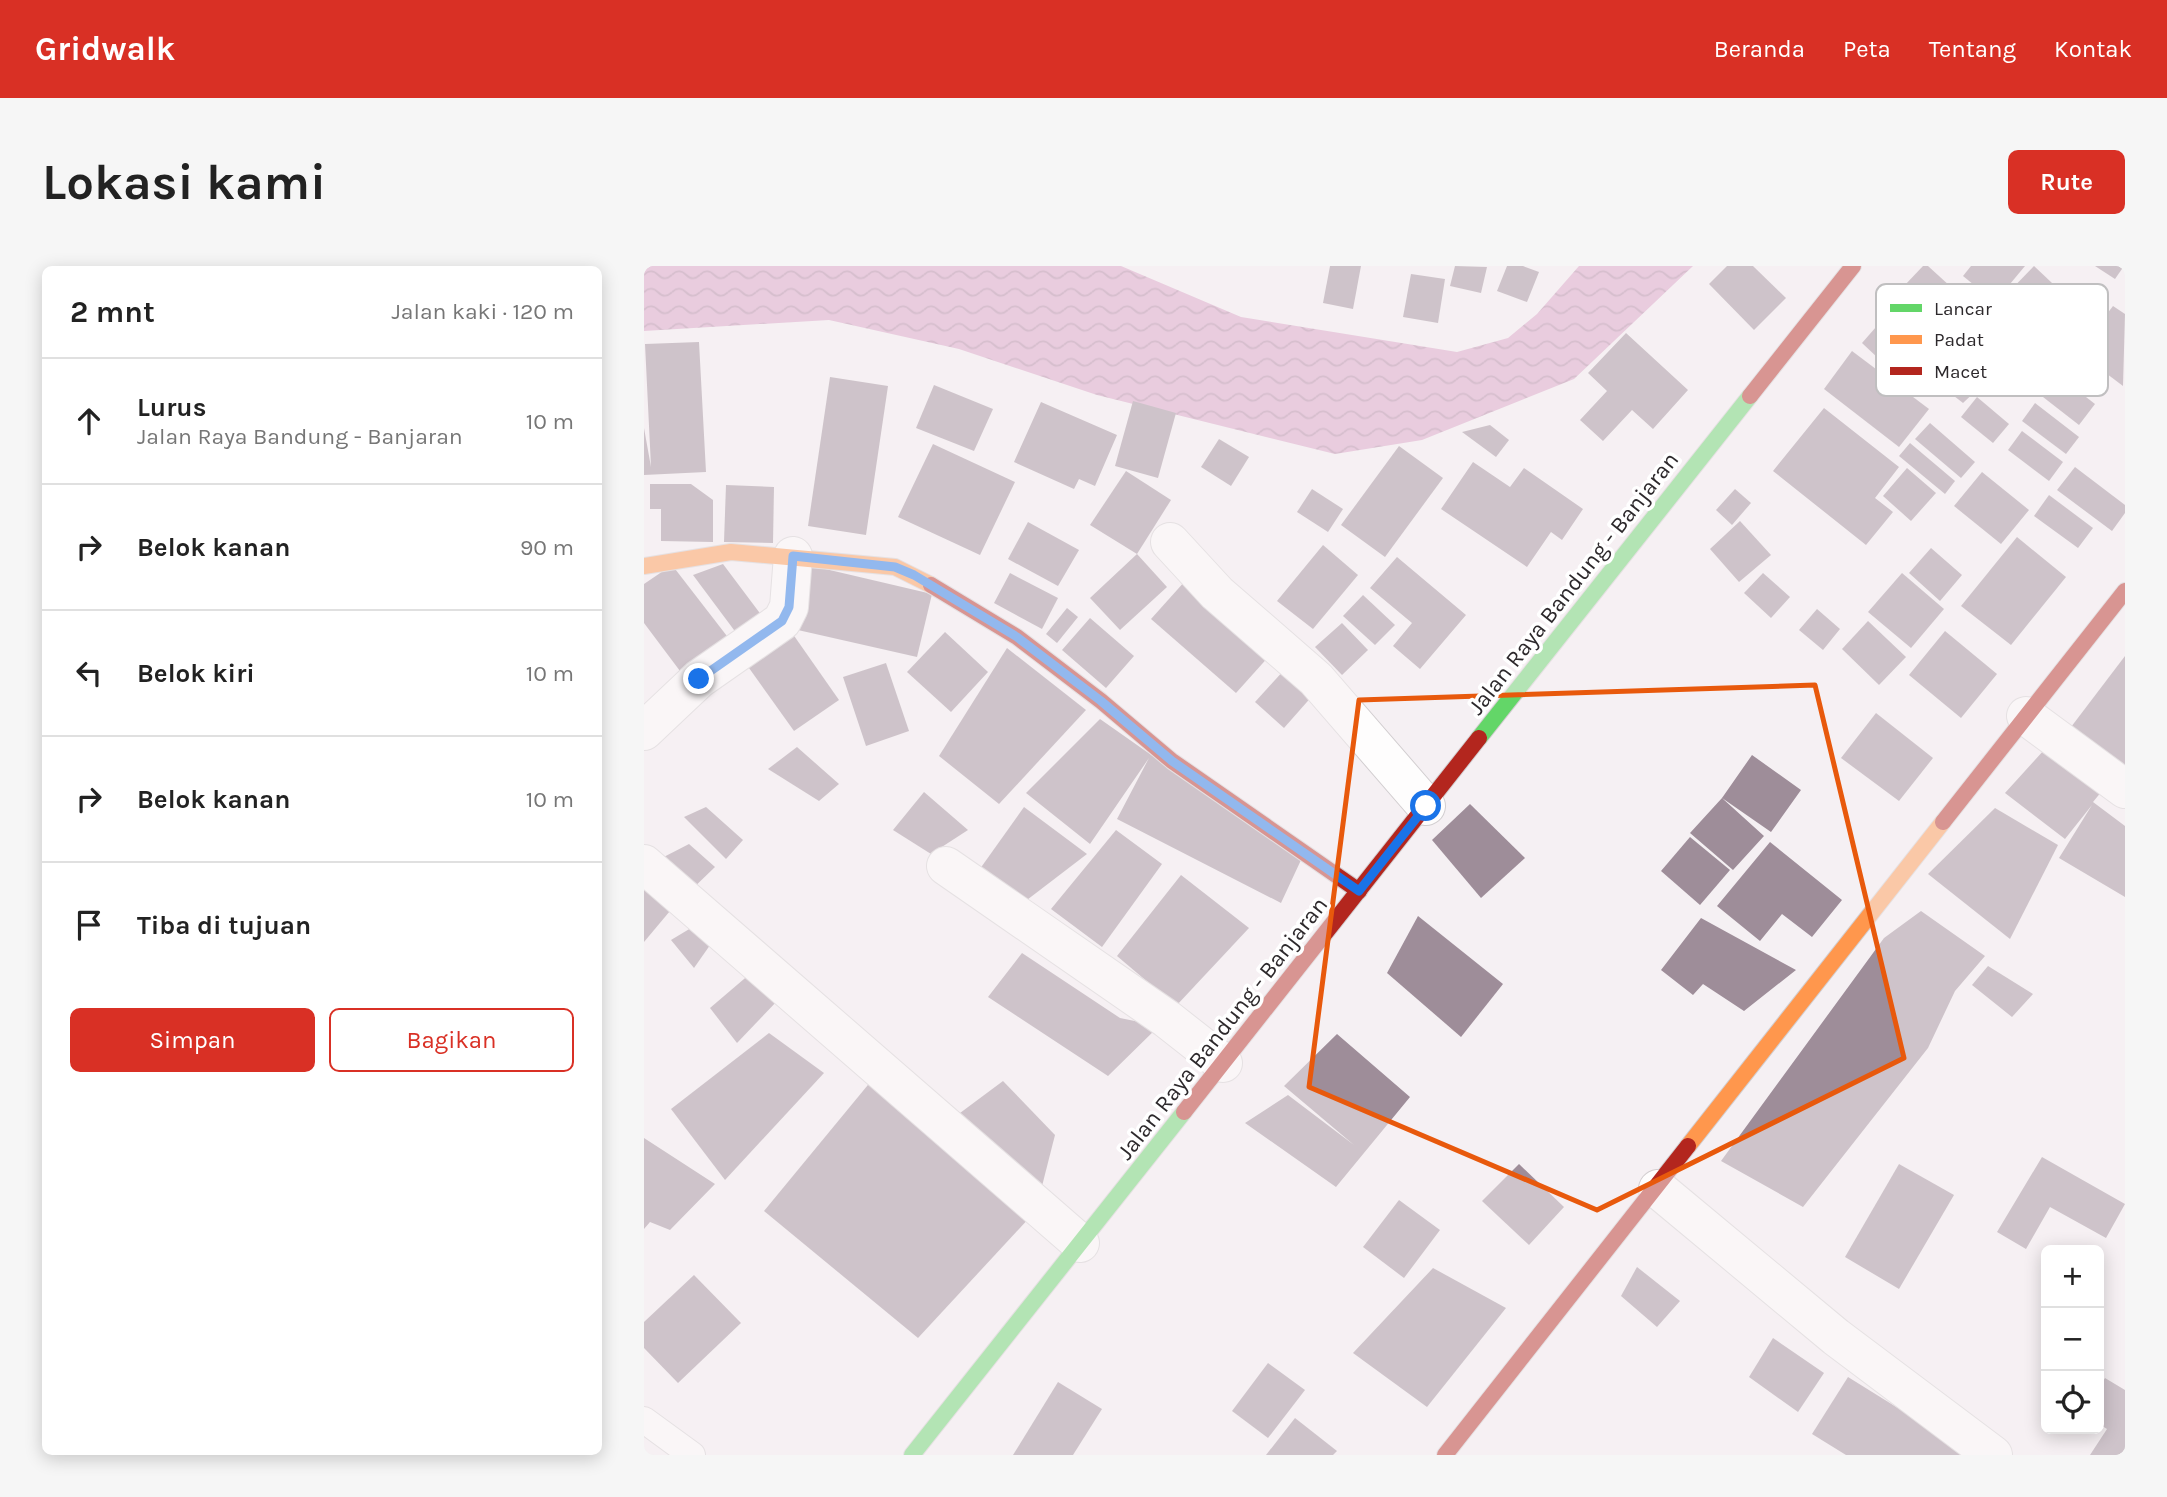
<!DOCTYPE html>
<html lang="id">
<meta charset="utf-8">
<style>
:root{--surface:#fff;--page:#f6f6f6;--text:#222;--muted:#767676;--line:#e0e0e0;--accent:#d93025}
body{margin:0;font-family:Karla,sans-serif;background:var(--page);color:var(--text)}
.controls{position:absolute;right:21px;bottom:21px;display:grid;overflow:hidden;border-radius:10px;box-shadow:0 4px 18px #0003}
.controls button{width:63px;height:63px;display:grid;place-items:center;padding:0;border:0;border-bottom:2px solid var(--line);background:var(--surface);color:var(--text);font:35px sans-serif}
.stop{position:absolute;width:21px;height:21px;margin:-16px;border:5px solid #1a73e8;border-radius:50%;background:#fff}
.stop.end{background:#1a73e8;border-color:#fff;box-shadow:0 2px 7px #0008}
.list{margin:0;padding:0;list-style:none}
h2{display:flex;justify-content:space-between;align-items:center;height:91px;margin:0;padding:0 28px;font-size:30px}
h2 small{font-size:23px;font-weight:400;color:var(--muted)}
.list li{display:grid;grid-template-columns:46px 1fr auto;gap:21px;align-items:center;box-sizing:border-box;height:126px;padding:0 28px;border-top:2px solid var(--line)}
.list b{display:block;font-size:26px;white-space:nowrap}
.list p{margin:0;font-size:23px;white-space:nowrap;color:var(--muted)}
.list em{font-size:23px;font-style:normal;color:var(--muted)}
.actions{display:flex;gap:14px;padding:21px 28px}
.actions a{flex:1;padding:16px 0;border:2px solid var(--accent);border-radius:10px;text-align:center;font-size:24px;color:var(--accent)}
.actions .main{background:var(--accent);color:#fff}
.icon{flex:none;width:38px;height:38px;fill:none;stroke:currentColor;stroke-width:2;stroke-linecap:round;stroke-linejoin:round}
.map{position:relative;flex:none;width:1481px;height:1189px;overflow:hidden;border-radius:10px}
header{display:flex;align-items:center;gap:42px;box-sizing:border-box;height:98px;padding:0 35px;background:var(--accent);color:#fff}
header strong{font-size:33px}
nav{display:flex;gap:38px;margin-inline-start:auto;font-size:24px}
.intro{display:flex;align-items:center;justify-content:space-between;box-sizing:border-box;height:168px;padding:0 42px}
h1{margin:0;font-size:49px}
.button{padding:18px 32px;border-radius:10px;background:var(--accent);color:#fff;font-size:24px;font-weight:700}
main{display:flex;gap:42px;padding:0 42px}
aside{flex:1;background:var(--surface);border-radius:10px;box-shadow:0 4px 18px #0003}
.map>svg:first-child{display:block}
.water{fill:url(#water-waves)}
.building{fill:#9e8d99}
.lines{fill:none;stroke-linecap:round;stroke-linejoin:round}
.lane-casing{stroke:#d2ced0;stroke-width:28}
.street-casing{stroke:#d2ced0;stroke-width:40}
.fast-casing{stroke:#d2ced0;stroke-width:18}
.slow-casing{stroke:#d2ced0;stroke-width:18}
.jam-casing{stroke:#d2ced0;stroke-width:18}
.lane{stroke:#fefdfd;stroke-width:26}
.street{stroke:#fefdfd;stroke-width:38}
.fast{stroke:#63d668;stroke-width:16}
.slow{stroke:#ff974d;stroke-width:16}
.jam{stroke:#b3261e;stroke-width:16}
.route{stroke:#1a73e8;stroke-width:9}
.marked{fill:none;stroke:#e8590c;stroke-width:5;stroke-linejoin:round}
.labels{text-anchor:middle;stroke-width:7;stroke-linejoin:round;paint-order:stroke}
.street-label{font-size:23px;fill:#2d292c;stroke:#fff}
.key{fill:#fff;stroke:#c0bfc0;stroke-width:2}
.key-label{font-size:19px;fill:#2d292c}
</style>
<header>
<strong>Gridwalk</strong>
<nav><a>Beranda</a><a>Peta</a><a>Tentang</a><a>Kontak</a></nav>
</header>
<div class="intro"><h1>Lokasi kami</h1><a class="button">Rute</a></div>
<main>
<aside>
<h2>2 mnt<small>Jalan kaki · 120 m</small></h2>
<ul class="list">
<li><svg class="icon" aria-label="ahead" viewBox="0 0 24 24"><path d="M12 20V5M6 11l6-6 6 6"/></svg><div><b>Lurus</b><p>Jalan Raya Bandung - Banjaran</p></div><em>10 m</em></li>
<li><svg class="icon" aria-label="right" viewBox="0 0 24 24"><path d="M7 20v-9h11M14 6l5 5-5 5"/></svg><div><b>Belok kanan</b></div><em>90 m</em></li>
<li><svg class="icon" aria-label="left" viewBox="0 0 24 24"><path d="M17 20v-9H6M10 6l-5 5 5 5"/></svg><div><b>Belok kiri</b></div><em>10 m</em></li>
<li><svg class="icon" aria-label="right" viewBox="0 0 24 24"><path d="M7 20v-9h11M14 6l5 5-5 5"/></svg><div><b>Belok kanan</b></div><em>10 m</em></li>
<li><svg class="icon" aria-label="arrive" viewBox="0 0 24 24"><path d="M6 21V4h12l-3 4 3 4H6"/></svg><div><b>Tiba di tujuan</b></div></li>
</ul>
<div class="actions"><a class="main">Simpan</a><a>Bagikan</a></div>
</aside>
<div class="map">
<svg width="1481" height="1189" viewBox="0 0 1481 1189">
<defs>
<pattern id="water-waves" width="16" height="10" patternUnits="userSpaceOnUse" patternTransform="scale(1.75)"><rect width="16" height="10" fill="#d9a0c6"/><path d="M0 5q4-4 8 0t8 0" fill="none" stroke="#b082a1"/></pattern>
</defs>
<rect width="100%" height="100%" fill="#f5f0f3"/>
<path class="water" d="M 0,0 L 477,0 L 597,51 L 813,86 L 864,72 L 893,48 L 935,0 L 1049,0 L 930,113 L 778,174 L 691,188 L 453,129 L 315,83 L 185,54 L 0,65 Z"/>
<g class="building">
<path d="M 686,0 L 717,0 L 709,43 L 679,37 Z"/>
<path d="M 811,0 L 843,1 L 837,27 L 806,20 Z"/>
<path d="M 863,0 L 879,0 L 895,6 L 883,36 L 853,25 Z"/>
<path d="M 1083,0 L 1109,0 L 1142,32 L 1110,64 L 1065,18 Z"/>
<path d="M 1279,0 L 1284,0 L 1329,41 L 1287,84 L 1241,40 Z"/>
<path d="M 1327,0 L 1381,0 L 1351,36 L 1319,10 Z"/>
<path d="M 1390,0 L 1443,50 L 1413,82 L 1360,31 Z"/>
<path d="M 1451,0 L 1480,0 L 1471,13 Z"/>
<path d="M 767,8 L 801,13 L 794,57 L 759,51 Z"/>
<path d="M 1469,40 L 1481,48 L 1479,120 L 1434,86 Z"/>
<path d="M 1239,53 L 1276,88 L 1253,110 L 1218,77 Z"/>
<path d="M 982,67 L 1044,124 L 1009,163 L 988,144 L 959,175 L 936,154 L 963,125 L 944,107 Z"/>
<path d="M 55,76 L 62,206 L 0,209 L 0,162 L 7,201 L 1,78 Z"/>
<path d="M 1208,85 L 1285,143 L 1255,181 L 1180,123 Z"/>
<path d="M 1314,100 L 1337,120 L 1319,137 L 1296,119 Z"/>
<path d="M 1415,110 L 1451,138 L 1435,159 L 1399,131 Z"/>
<path d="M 186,111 L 244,120 L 222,269 L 164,260 Z"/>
<path d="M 290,119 L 349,143 L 330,185 L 272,162 Z"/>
<path d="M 1333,131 L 1365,158 L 1349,177 L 1317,151 Z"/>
<path d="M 489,135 L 532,147 L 514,212 L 471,200 Z"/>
<path d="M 397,136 L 473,169 L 451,220 L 435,213 L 430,223 L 370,196 Z"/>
<path d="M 1391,137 L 1435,171 L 1422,188 L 1378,155 Z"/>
<path d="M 1180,142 L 1255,201 L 1231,232 L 1249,246 L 1222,279 L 1129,205 Z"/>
<path d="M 1286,157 L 1331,196 L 1317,212 L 1271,173 Z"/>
<path d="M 846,159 L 865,174 L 852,191 L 818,166 Z"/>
<path d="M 1378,165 L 1419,196 L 1405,215 L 1364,184 Z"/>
<path d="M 575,173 L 605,191 L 587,220 L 557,201 Z"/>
<path d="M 1266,177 L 1311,215 L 1301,228 L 1255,190 Z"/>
<path d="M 289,178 L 371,216 L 336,289 L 254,251 Z"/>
<path d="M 755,180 L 799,212 L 741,291 L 697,259 Z"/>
<path d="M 829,196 L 866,221 L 880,202 L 939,243 L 918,274 L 907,266 L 883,301 L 797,243 Z"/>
<path d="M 1431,201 L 1481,239 L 1481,247 L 1468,265 L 1413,224 Z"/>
<path d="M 1263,202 L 1292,227 L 1267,255 L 1239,230 Z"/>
<path d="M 482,205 L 527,234 L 493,288 L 446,259 Z"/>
<path d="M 1338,206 L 1385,244 L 1357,278 L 1310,240 Z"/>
<path d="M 6,218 L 47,218 L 69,234 L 69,276 L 17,275 L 17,243 L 6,243 Z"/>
<path d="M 82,219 L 130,221 L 129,277 L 80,276 Z"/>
<path d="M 668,223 L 699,243 L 684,266 L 653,246 Z"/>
<path d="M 1091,223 L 1107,237 L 1088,259 L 1072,244 Z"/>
<path d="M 1405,229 L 1449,262 L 1434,282 L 1390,250 Z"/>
<path d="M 1096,255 L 1127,289 L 1095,316 L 1066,283 Z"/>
<path d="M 384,256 L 435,284 L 414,320 L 364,293 Z"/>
<path d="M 1373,271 L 1422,311 L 1367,379 L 1317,340 Z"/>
<path d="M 679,279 L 714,309 L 669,363 L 633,335 Z"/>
<path d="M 1287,282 L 1318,309 L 1296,335 L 1265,307 Z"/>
<path d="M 493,288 L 523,321 L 476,364 L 446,332 Z"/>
<path d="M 753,291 L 822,349 L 776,403 L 749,380 L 768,357 L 726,322 Z"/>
<path d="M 79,298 L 118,350 L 93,368 L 49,309 Z"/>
<path d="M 160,298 L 288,328 L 273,391 L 145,362 Z"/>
<path d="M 28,299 L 86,374 L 39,409 L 0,357 L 0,318 Z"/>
<path d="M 366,307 L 414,332 L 398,363 L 350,337 Z"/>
<path d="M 1119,307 L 1146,331 L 1127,352 L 1100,327 Z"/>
<path d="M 1258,307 L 1300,343 L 1267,382 L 1224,346 Z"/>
<path d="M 542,314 L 627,388 L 592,427 L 507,353 Z"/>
<path d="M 719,329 L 751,359 L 731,379 L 699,350 Z"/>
<path d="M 423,342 L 434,351 L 413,377 L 402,368 Z"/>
<path d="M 1173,343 L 1196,363 L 1179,384 L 1155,364 Z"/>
<path d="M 446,352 L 490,390 L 462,422 L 418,384 Z"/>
<path d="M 1224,355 L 1262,391 L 1235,419 L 1198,383 Z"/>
<path d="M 698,357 L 724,384 L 698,409 L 671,381 Z"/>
<path d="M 146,364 L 195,434 L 150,465 L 100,395 Z"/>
<path d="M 1301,365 L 1353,408 L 1317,452 L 1265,409 Z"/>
<path d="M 301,366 L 344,406 L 307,446 L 263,406 Z"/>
<path d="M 363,382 L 442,444 L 355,538 L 295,490 Z"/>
<path d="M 1481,390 L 1481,507 L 1424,465 Z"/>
<path d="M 242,397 L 265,465 L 222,480 L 199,411 Z"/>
<path d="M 641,403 L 670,428 L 640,462 L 611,436 Z"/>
<path d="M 1232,447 L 1289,492 L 1255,535 L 1197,492 Z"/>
<path d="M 456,453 L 657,594 L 637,637 L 473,553 L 505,492 L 446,578 L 382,527 Z"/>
<path d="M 153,481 L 195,518 L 175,535 L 124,503 Z"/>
<path d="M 1400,484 L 1458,525 L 1449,536 L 1481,560 L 1481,631 L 1415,592 L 1448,539 L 1421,573 L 1361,527 Z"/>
<path d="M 1108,489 L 1157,524 L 1127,566 L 1078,532 L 1120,570 L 1089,604 L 1046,567 L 1078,532 Z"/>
<path d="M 280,526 L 324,564 L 287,588 L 249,564 Z"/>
<path d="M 826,538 L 881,592 L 837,632 L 788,574 Z"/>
<path d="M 62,541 L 99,574 L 82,593 L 40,551 Z"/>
<path d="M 380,541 L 443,588 L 379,637 L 333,607 Z"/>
<path d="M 1351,542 L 1414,579 L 1366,673 L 1284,608 Z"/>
<path d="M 472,564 L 518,598 L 458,681 L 407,643 Z"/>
<path d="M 1046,571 L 1086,604 L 1056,639 L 1017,605 Z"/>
<path d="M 1126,576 L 1198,634 L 1168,671 L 1138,648 L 1116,675 L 1073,640 Z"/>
<path d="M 45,578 L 71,601 L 43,628 L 12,595 Z"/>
<path d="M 537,609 L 605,662 L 532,740 L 473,690 Z"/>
<path d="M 0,612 L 31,639 L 0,676 Z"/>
<path d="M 1277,645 L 1341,690 L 1311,725 L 1284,782 L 1159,941 L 1077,895 L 1240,672 Z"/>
<path d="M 774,650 L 859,718 L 817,771 L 743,707 Z"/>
<path d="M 1057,652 L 1152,704 L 1100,745 L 1059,718 L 1049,729 L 1017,704 Z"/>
<path d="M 52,659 L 71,672 L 50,702 L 27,674 Z"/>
<path d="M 378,687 L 476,752 L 515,760 L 464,810 L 344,731 Z"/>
<path d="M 1344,700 L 1389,728 L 1368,751 L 1328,719 Z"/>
<path d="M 107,707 L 136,732 L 93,777 L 66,742 Z"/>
<path d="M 125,767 L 180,807 L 81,914 L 27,843 Z"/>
<path d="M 693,768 L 766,831 L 692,921 L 601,857 L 644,829 L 710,879 L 640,820 Z"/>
<path d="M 228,814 L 387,950 L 274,1072 L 120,945 Z"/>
<path d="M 359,815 L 411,869 L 397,924 L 312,850 Z"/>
<path d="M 0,872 L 71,918 L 26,964 L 6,956 L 0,963 Z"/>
<path d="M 1398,891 L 1481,938 L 1462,972 L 1406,941 L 1382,983 L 1353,966 Z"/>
<path d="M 875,898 L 920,941 L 885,979 L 838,935 Z"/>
<path d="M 1255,898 L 1310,929 L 1255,1023 L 1201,991 Z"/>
<path d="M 755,934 L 796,964 L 760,1012 L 719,981 Z"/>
<path d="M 993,1001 L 1036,1035 L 1013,1061 L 977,1030 Z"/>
<path d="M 789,1002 L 862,1042 L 783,1141 L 709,1087 Z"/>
<path d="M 50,1009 L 97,1057 L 34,1117 L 0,1082 L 0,1056 Z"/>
<path d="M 1129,1072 L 1180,1107 L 1154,1146 L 1105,1111 Z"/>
<path d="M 624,1097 L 661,1124 L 624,1172 L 588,1145 Z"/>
<path d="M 1204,1111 L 1323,1185 L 1320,1189 L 1202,1189 L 1168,1168 Z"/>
<path d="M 1461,1112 L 1481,1124 L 1481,1189 L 1446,1189 L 1463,1163 L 1455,1158 L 1455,1122 Z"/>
<path d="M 414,1116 L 458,1143 L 429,1189 L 369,1189 Z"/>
<path d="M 651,1152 L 693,1185 L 689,1189 L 622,1189 Z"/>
</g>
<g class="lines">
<defs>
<path id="lane" d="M 0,1154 L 48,1189"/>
<g id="street">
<path d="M 526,276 L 573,327 L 672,413 L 782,540"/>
<path d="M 1382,450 L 1481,523"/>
<path d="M 0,465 L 55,413 L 138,355 L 145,341 L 149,290"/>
<path d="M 0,598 L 436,977"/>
<path d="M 302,600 L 523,753 L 579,797"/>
<path d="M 1014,923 L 1192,1071 L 1349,1189"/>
</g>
<g id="fast">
<path d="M 835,472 L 1106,130"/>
<path d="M 268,1189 L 540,846"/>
</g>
<g id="slow">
<path d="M 0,300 L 87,286 L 251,301 L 287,319"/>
<path d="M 1044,880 L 1299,556"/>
</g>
<g id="jam">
<path d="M 1106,130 L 1209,0"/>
<path d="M 287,319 L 373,371 L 457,435 L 528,495 L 715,625"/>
<path d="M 1299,556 L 1481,325"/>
<path d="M 540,846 L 835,472"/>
<path d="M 801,1189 L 1044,880"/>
</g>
</defs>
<use href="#lane" class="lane-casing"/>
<use href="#street" class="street-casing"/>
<use href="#fast" class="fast-casing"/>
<use href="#slow" class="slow-casing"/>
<use href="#jam" class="jam-casing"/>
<use href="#lane" class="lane"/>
<use href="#street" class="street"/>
<use href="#fast" class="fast"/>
<use href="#slow" class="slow"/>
<use href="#jam" class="jam"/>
</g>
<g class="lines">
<path class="route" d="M 55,413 L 138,355 L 145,341 L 149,290 L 251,301 L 270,309 L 373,371 L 457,435 L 528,495 L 715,625 L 782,540"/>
</g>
<path d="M0 0H1481V1189H0ZM 1171,419 L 1260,792 L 953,944 L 665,821 L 715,434 Z" fill="#f5f0f3" fill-opacity=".55" fill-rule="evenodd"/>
<path class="marked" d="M 1171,419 L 1260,792 L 953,944 L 665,821 L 715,434 Z"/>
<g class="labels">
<g class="street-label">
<text transform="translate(929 317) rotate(-52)" y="8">Jalan Raya Bandung - Banjaran</text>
<text transform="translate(578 762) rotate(-52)" y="8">Jalan Raya Bandung - Banjaran</text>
</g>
</g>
<rect x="1232" y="18" width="232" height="112" rx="10" class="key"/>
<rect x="1246" y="38" width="32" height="8" fill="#63d668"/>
<rect x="1246" y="69" width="32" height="9" fill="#ff974d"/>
<rect x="1246" y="101" width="32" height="8" fill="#b3261e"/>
<g class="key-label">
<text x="1290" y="49">Lancar</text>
<text x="1290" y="80">Padat</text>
<text x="1290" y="112">Macet</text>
</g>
</svg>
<div class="controls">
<button>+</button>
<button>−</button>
<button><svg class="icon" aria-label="locate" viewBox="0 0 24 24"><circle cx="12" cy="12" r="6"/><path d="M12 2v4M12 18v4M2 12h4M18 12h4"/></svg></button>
</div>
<div class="stop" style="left:782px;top:540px"></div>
<div class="stop end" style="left:55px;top:413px"></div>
</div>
</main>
